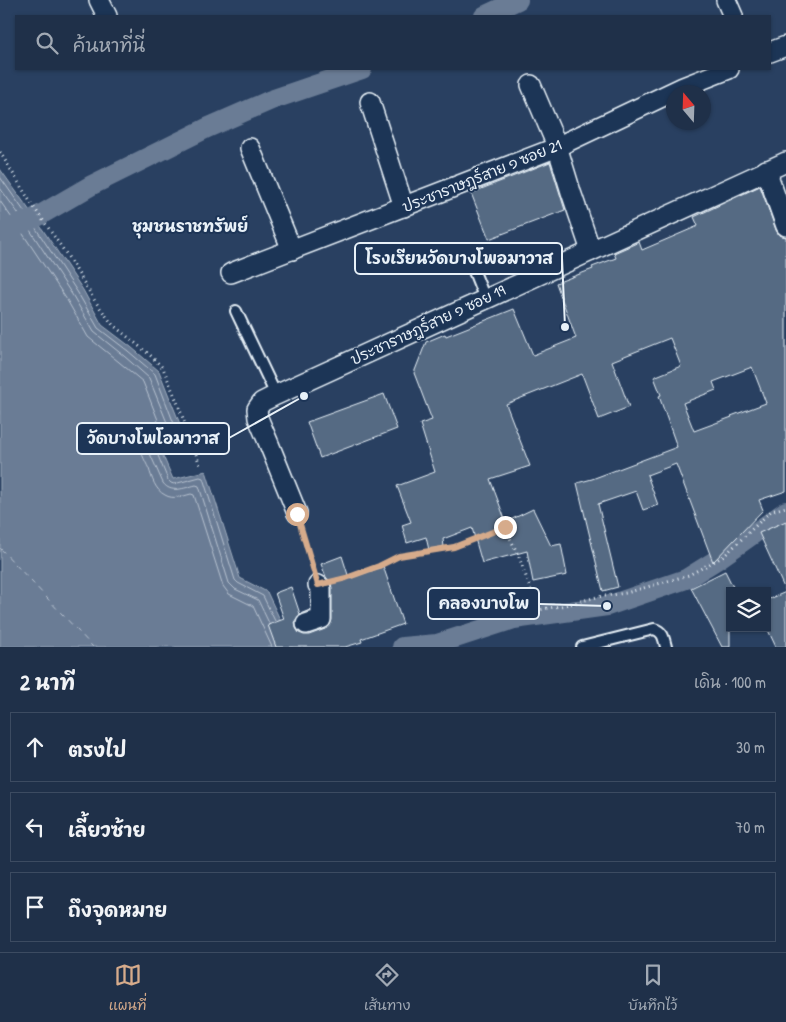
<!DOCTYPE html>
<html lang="th">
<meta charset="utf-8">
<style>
:root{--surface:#1f3049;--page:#273850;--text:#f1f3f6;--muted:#a1a9b4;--line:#3c4b61;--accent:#d6ab8b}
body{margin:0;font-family:"Patrick Hand","Playpen Sans Thai",sans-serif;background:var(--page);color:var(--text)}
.controls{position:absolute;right:15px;bottom:15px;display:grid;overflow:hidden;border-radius:0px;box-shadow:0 1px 4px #0004}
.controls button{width:45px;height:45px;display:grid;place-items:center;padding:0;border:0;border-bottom:1px solid var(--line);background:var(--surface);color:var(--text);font:25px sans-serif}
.compass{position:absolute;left:666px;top:85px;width:45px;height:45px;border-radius:50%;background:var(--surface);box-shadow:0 1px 4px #0004;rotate:341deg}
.stop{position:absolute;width:15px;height:15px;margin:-11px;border:4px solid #d6ab8b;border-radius:50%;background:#fff}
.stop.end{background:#d6ab8b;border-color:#fff;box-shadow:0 1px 5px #0008}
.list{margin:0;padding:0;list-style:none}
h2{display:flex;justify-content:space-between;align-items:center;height:65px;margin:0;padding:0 20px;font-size:21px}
h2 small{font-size:16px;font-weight:400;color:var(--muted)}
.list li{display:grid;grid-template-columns:32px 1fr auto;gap:15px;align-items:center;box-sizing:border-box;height:70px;margin:0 10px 10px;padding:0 10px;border:1px solid var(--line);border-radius:0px}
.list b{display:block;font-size:19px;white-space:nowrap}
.list em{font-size:16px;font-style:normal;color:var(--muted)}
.icon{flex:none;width:28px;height:28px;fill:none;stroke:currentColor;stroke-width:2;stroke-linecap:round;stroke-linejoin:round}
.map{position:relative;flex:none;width:786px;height:647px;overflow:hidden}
.search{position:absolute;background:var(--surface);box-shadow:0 1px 4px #0004;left:15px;right:15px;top:15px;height:55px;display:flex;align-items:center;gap:12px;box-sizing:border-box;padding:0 18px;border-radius:0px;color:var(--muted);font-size:19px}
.sheet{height:305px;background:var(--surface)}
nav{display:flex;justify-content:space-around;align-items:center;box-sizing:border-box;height:70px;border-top:1px solid var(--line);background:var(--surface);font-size:14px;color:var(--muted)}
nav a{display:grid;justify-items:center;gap:2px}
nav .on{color:var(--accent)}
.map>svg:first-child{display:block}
.water{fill:#6b7c95;stroke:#9dabbd}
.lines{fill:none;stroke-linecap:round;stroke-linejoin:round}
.shore{stroke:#b6c2d0;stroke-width:1}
.canal{stroke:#6b7c95;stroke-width:20}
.ferry{stroke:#b6c2d0;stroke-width:1;stroke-dasharray:6 5;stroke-linecap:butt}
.building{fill:#556a83;stroke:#e8f1f8;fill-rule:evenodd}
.lane-casing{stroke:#e8f1f8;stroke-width:14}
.street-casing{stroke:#e8f1f8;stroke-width:22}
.path{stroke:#e8f1f8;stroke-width:3;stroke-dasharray:1 4;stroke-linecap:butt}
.lane{stroke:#1d3557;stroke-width:10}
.street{stroke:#1d3557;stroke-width:19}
.route{stroke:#d6ab8b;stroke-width:6}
.labels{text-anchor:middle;stroke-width:4;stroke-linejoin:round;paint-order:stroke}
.street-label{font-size:15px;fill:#e8f1f8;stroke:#1d3557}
.neighbourhood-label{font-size:16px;font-weight:bold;fill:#e8f1f8;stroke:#1d3557}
.leader{fill:none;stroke:#e8f1f8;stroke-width:2}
.callout-dot{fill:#e8f1f8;stroke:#1d3557;stroke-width:2}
.callout{fill:#1d3557;stroke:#e8f1f8;stroke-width:2}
.callout-label{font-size:16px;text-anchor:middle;font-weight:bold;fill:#e8f1f8}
</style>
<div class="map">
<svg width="786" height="647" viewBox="0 0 786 647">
<rect width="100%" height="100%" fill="#294061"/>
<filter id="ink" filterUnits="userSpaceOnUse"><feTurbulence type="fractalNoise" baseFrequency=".02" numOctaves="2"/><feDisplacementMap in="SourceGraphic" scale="10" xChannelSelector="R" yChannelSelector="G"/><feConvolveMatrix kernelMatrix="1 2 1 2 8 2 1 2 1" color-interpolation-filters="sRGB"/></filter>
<g filter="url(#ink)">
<path class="water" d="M 0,169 L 35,218 L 83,290 L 102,325 L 131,347 L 159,371 L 184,434 L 157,442 L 173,479 L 206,471 L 240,578 L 267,592 L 293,647 L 0,647 Z"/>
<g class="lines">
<g class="shore">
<path d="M 0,177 L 31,221 L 78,293 L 98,328 L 128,351 L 155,374 L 176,429 L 175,431 L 156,436 L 152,441 L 168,480 L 171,483 L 174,484 L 200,477 L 203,478 L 235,580 L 238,583 L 263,596 L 275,621"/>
<path d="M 0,188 L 26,224 L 73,296 L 94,332 L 124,356 L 149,378 L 168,425 L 167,427 C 155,430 144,431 147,447 L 163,483 C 171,494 184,488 196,485 L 199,486 L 229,583 L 235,589 L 258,600 L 269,623"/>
<path d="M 0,201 L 19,228 L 67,300 L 88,337 L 119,362 L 143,382 L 158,420 L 157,422 C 129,430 140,451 149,469 C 152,478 155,490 165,495 C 173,500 183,496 191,494 L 194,495 L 223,586 L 229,594 L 253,606 L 272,647"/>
</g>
<g class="canal">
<path d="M 484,16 L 518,0"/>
<path d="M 0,232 L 35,218 L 92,185 L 207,128 L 271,100 L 362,69"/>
<path d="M 402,647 L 437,644 L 514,619 L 607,606 L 686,579 L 718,559 L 786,511"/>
</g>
<path class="ferry" d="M 0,548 L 93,647"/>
</g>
<g class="building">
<path d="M 550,162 L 565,210 L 489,239 L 471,193 Z"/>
<path d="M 760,186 L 776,230 L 779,235 L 786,237 L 786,491 L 759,500 L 763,510 L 713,562 L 676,464 L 647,475 L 658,505 L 643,510 L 636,491 L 598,504 L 618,587 L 603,591 L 577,483 L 592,479 L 677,447 L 659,396 L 661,395 L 654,377 L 681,366 L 670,338 L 612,361 L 629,407 L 599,419 L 582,374 L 506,404 L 530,466 L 490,479 L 506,522 L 533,509 L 551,546 L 561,544 L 567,575 L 533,582 L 527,551 L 482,563 L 472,528 L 443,539 L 444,547 L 429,550 L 426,537 L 407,543 L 402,525 L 411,522 L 397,486 L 435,472 L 420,424 L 432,420 L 414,373 L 426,342 L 445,334 L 446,336 L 514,309 L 533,355 L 576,338 L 556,283 L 593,269 L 592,267 L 616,258 L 614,253 L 639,242 L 642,250 L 698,226 L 694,217 ZM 752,367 L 766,403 L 731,416 L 732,417 L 694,431 L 683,403 L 716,390 L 713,382 Z"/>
<path d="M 384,394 L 397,429 L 320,458 L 307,422 Z"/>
<path d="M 786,521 L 786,647 L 776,647 L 767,628 L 767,600 L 786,592 L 759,533 Z"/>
<path d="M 342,556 L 349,578 L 383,566 L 403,624 L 361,639 L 362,642 L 345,647 L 276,647 L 268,625 L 284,619 L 275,593 L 291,587 L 300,614 L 310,610 L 298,616 L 295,621 L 296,628 L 299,633 L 304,635 L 309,635 L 325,629 L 330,625 L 332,620 L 332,588 L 331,583 L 326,577 L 321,564 Z"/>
<path d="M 725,571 L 735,591 L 730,591 L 730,647 L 722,647 L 691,588 Z"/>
</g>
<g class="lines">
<defs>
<g id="lane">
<path d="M 467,254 L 485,299"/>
<path d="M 236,311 L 276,395"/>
<path d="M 582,647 L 654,629 C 663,631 664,639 666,647"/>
</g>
<g id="street">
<path d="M 99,0 L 107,16"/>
<path d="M 726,0 L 733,16"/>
<path d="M 770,52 L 786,46"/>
<path d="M 531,85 L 557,146 L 571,192 L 591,251"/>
<path d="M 370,102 L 404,207"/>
<path d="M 250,148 L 292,250"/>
<path d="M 766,170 L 786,226"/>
<path d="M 231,273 L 550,150 L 683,87 L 729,69"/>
<path d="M 297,513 L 269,444 L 258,418 L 257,409 L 262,402 L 276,395 L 786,162"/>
<path d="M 306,624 L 321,619 L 321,588 L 318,585"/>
</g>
</defs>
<use href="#lane" class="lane-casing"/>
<use href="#street" class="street-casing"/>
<g class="path">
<path d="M 0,152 L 31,203 L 67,255 L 95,301 L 113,325 L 150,355 L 163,368 L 176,399 L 200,465"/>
<path d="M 301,529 L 313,569"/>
<path d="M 337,580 L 346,578 L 379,566 L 399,556 L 454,547 L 505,527 L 519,557 L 538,610 L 566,605 L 597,597 L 626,593 L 689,575 L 724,556 L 771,511 L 786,507"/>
</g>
<use href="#lane" class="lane"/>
<use href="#street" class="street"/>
</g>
</g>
<g class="lines" filter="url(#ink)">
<path class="route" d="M 297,514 L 318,585 L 346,578 L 379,566 L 399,556 L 454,547 L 505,527"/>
</g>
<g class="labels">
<g class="street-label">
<text transform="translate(482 176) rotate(-22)" y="5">ประชาราษฎร์สาย ๑ ซอย 21</text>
<text transform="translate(428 325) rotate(-25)" y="5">ประชาราษฎร์สาย ๑ ซอย 19</text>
</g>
<g class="neighbourhood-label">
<text x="190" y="232">ชุมชนราชทรัพย์</text>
</g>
</g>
<path class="leader" d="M565 327L562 258M304 396L229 438M607 606L539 604"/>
<g class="callout-dot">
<circle cx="565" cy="327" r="5"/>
<circle cx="304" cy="396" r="5"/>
<circle cx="607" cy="606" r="5"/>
</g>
<g class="callout">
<rect x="355" y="243" width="207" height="31" rx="5"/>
<rect x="77" y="423" width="152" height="31" rx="5"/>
<rect x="428" y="588" width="111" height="31" rx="5"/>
</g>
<g class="callout-label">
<text x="459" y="264">โรงเรียนวัดบางโพอมาวาส</text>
<text x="153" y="444">วัดบางโพโอมาวาส</text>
<text x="484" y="609">คลองบางโพ</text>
</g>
</svg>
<div class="controls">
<button><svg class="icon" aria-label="layers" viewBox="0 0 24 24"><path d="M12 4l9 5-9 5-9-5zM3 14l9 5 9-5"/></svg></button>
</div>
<svg class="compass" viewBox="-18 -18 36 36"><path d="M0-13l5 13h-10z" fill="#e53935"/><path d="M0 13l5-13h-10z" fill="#a1a9b4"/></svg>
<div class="stop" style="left:297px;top:514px"></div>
<div class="stop end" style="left:505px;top:527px"></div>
<div class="search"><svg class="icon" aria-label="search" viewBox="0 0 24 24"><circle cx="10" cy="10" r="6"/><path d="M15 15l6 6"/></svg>ค้นหาที่นี่</div>
</div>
<section class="sheet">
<h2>2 นาที<small>เดิน · 100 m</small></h2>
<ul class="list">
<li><svg class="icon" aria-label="ahead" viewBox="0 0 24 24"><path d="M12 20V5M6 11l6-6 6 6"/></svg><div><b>ตรงไป</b></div><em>30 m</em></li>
<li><svg class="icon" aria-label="left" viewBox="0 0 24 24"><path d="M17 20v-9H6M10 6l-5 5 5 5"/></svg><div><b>เลี้ยวซ้าย</b></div><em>70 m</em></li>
<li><svg class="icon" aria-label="arrive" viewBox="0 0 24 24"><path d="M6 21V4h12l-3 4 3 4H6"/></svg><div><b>ถึงจุดหมาย</b></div></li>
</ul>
</section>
<nav>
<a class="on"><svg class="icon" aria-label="map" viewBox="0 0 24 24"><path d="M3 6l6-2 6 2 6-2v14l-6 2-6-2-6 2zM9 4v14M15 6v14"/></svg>แผนที่</a>
<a><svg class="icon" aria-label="directions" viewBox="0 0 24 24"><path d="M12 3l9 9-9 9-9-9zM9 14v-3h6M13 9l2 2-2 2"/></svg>เส้นทาง</a>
<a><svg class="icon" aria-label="saved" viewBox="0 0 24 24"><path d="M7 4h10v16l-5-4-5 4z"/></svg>บันทึกไว้</a>
</nav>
